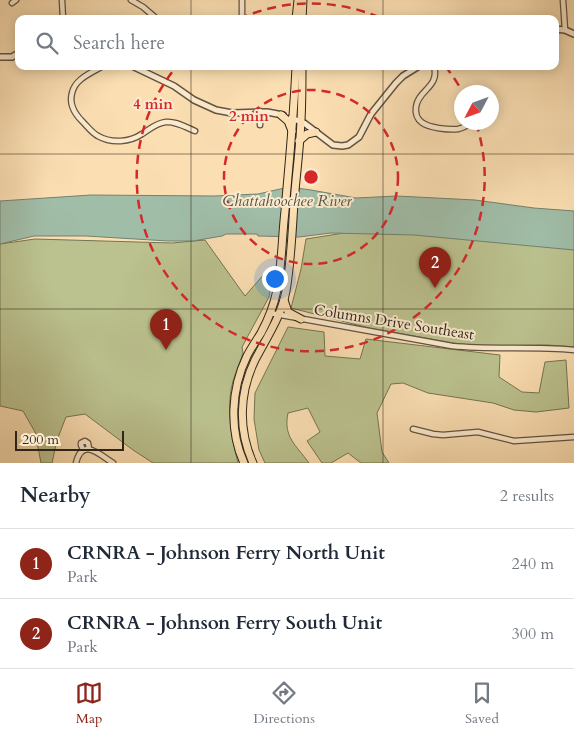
<!DOCTYPE html>
<style>
:root{--surface:#fff;--page:#f6f6f7;--text:#1f2937;--muted:#747a83;--line:#e0e1e3;--accent:#8f2418}
body{margin:0;font-family:Cardo,serif;background:var(--page);color:var(--text)}
.compass{position:absolute;left:454px;top:85px;width:45px;height:45px;border-radius:50%;background:var(--surface);box-shadow:0 2px 12px #0003;rotate:229deg}
.scale{position:absolute;left:15px;bottom:12px;width:109px;box-sizing:border-box;padding-left:5px;border:2px solid #2f261a;border-top:0;font-size:14px;line-height:18px;white-space:nowrap;color:#2f261a;-webkit-text-stroke:4px #fceace;paint-order:stroke}
.you{position:absolute;left:274px;top:278px;width:18px;height:18px;margin:-12px;border:4px solid #fff;border-radius:50%;background:#1a73e8;box-shadow:0 0 0 8px #1a73e833}
.badge{display:grid;place-items:center;width:32px;height:32px;border-radius:50%;background:var(--accent);color:#fff;font-size:16px;font-weight:700}
.pin{position:absolute;translate:-50% -41px;filter:drop-shadow(0 1px 2px #0008)}
.pin::after{content:'';position:absolute;top:26px;width:18px;height:15px;background:inherit;clip-path:polygon(0 0,100% 0,50% 100%)}
.list{margin:0;padding:0;list-style:none}
h2{display:flex;justify-content:space-between;align-items:center;height:65px;margin:0;padding:0 20px;font-size:21px}
h2 small{font-size:16px;font-weight:400;color:var(--muted)}
.list li{display:grid;grid-template-columns:32px 1fr auto;gap:15px;align-items:center;box-sizing:border-box;height:70px;padding:0 20px;border-top:1px solid var(--line)}
.list b{display:block;font-size:19px;white-space:nowrap}
.list p{margin:0;font-size:16px;white-space:nowrap;color:var(--muted)}
.list em{font-size:16px;font-style:normal;color:var(--muted)}
.icon{flex:none;width:28px;height:28px;fill:none;stroke:currentColor;stroke-width:2;stroke-linecap:round;stroke-linejoin:round}
.map{position:relative;flex:none;width:574px;height:463px;overflow:hidden}
.search{position:absolute;background:var(--surface);box-shadow:0 2px 12px #0003;left:15px;right:15px;top:15px;height:55px;display:flex;align-items:center;gap:12px;box-sizing:border-box;padding:0 18px;border-radius:10px;color:var(--muted);font-size:19px}
.sheet{height:205px;background:var(--surface)}
nav{display:flex;justify-content:space-around;align-items:center;box-sizing:border-box;height:70px;border-top:1px solid var(--line);background:var(--surface);font-size:14px;color:var(--muted)}
nav a{display:grid;justify-items:center;gap:2px}
nav .on{color:var(--accent)}
.map>svg:first-child{display:block}
.green{fill:#bbc28f;stroke:#757454}
.water{fill:#a0bda8;stroke:#73816f}
.lines{fill:none;stroke-linecap:round;stroke-linejoin:round}
.minor-casing{stroke:#625440;stroke-width:7}
.tertiary-casing{stroke:#625440;stroke-width:8}
.primary-casing{stroke:#2f261a;stroke-width:9}
.minor{stroke:#fceace;stroke-width:4.5}
.tertiary{stroke:#fceace;stroke-width:5}
.primary{stroke:#fbdfb3;stroke-width:7}
.grid{fill:none;stroke:#2f261a;stroke-width:1;stroke-opacity:0.55}
.ring{fill:none;stroke:#d62828;stroke-width:2.5;stroke-dasharray:9 6}
.labels{text-anchor:middle;stroke-width:4;stroke-linejoin:round;paint-order:stroke}
.street-label{font-size:15px;fill:#2f261a;stroke:#fceace}
.water-label{font-size:16px;font-style:italic;fill:#515345;stroke:#fceace}
.centre{fill:#d62828;stroke:#fceace;stroke-width:2.5}
.ring-label{font-size:15px;text-anchor:middle;font-weight:bold;fill:#d62828;stroke:#fceace;stroke-width:4;stroke-linejoin:round;paint-order:stroke}
</style>
<div class="map">
<svg width="574" height="463" viewBox="0 0 574 463">
<rect width="100%" height="100%" fill="#fbdfb3"/>
<filter id="stains"><feTurbulence type="fractalNoise" baseFrequency=".004" numOctaves="4"/><feColorMatrix values="0 0 0 0 .2 0 0 0 0 .09 0 0 0 0 .02 0 0 0 .5 -.17"/></filter>
<radialGradient id="worn" r=".72"><stop offset=".6" stop-color="#630" stop-opacity="0"/><stop offset="1" stop-color="#630" stop-opacity=".3"/></radialGradient>
<g class="green">
<path d="M 363,230 L 574,242 L 574,347 L 548,345 L 485,346 L 459,344 L 369,328 L 291,308 L 301,269 L 306,239 Z"/>
<path d="M 35,239 L 172,243 L 205,240 L 245,296 L 266,272 L 269,272 L 273,274 L 269,297 L 242,347 L 243,353 C 239,365 233,378 231,390 C 227,415 232,439 238,463 L 153,463 L 133,450 L 85,414 L 66,417 L 57,440 L 52,463 L 41,463 L 35,432 L 23,411 L 0,406 L 0,244 Z"/>
<path d="M 288,327 L 324,332 L 325,356 L 360,359 L 366,339 L 500,355 L 499,377 L 522,392 L 539,393 L 545,362 L 566,360 L 569,408 L 536,412 L 514,410 L 493,403 L 428,393 L 403,383 L 391,384 L 377,413 L 382,452 L 389,463 L 361,463 L 348,453 L 331,463 L 322,463 L 307,441 L 320,432 L 308,408 L 288,413 C 283,437 296,445 309,463 L 265,463 L 259,450 L 254,419 L 255,393 Z"/>
</g>
<path class="water" d="M 289,187 L 311,190 L 356,198 L 397,196 L 475,200 L 534,208 L 574,211 L 574,250 L 414,235 L 331,233 L 299,237 L 258,236 L 257,234 L 226,234 L 222,236 L 193,241 L 168,241 L 86,236 L 34,236 L 0,244 L 0,201 L 91,195 L 214,196 L 258,194 Z"/>
<g class="lines">
<defs>
<g id="minor">
<path d="M 62,0 L 63,19"/>
<path d="M 131,0 L 143,7 L 157,19"/>
<path d="M 563,0 L 565,30"/>
<path d="M 12,3 L 16,0"/>
<path d="M 242,19 L 242,0"/>
<path d="M 103,66 C 91,73 75,79 72,93 C 69,104 74,113 82,121 C 87,126 92,133 98,136 C 112,144 130,142 142,134 C 150,129 156,123 166,122 C 176,121 185,127 195,131"/>
<path d="M 434,66 C 440,87 418,90 416,107 C 414,122 426,126 438,128 C 445,129 451,130 458,129 C 463,128 468,125 472,122"/>
<path d="M 492,108 L 492,107"/>
<path d="M 260,125 L 260,111"/>
<path d="M 270,313 L 452,346 C 493,350 533,346 574,350"/>
<path d="M 413,429 L 433,434 L 443,435 L 478,432 L 514,441 L 574,437"/>
<path d="M 83,450 L 81,445 L 81,443 L 85,441 L 88,443 L 89,449"/>
<path d="M 76,463 C 82,437 99,454 113,463"/>
</g>
<g id="tertiary">
<path d="M 555,29 L 565,30 L 574,34"/>
<path d="M 0,57 L 12,57 L 19,53"/>
<path d="M 132,66 L 174,86 L 194,100 L 216,110 L 232,113 L 267,112 L 283,115"/>
<path d="M 291,118 L 304,123 L 333,145 L 342,146 L 348,145 L 359,137 L 371,114 L 396,83 L 403,76 L 419,66"/>
</g>
<g id="primary">
<path d="M 296,19 L 298,0"/>
<path d="M 302,19 L 303,0"/>
<path d="M 281,115 L 288,121 L 292,131"/>
<path d="M 299,141 L 307,134 L 316,132"/>
<path d="M 284,300 L 288,312 L 301,319"/>
<path d="M 244,463 C 229,430 231,389 247,356 C 251,348 256,341 261,333 C 268,320 274,305 277,290 C 282,264 282,237 285,211 C 289,163 294,115 296,66"/>
<path d="M 253,463 C 238,430 239,393 255,360 C 267,337 281,317 286,291 C 291,262 292,232 294,203 C 296,175 300,148 301,120 C 302,102 302,84 302,66"/>
</g>
</defs>
<use href="#minor" class="minor-casing"/>
<use href="#tertiary" class="tertiary-casing"/>
<use href="#primary" class="primary-casing"/>
<use href="#minor" class="minor"/>
<use href="#tertiary" class="tertiary"/>
<use href="#primary" class="primary"/>
</g>
<path class="grid" d="M 191,0 L 191,19M 383,0 L 383,19M 191,66 L 191,463M 383,66 L 383,463M 0,154 L 574,154M 0,309 L 574,309"/>
<g class="ring">
<circle cx="311" cy="177" r="87"/>
<path d="M239 19A174 174 0 0 1 383 19M445 66A174 174 0 0 1 462 91M476 123A174 174 0 1 1 177 66"/>
</g>
<g class="labels">
<g class="street-label">
<text transform="translate(394 322) rotate(9)" y="5">Columns Drive Southeast</text>
</g>
<g class="water-label">
<text x="287" y="206">Chattahoochee River</text>
</g>
</g>
<circle cx="311" cy="177" r="8" class="centre"/>
<g class="ring-label">
<text x="153" y="109">4 min</text>
<text x="249" y="121">2 min</text>
</g>
<rect width="100%" height="100%" filter="url(#stains)"/>
<rect width="100%" height="100%" fill="url(#worn)"/>
</svg>
<svg class="compass" viewBox="-18 -18 36 36"><path d="M0-13l5 13h-10z" fill="#e53935"/><path d="M0 13l5-13h-10z" fill="#747a83"/></svg>
<div class="scale">200 m</div>
<div class="you"></div>
<div class="pin badge" style="left:166px;top:350px">1</div>
<div class="pin badge" style="left:435px;top:288px">2</div>
<div class="search"><svg class="icon" aria-label="search" viewBox="0 0 24 24"><circle cx="10" cy="10" r="6"/><path d="M15 15l6 6"/></svg>Search here</div>
</div>
<section class="sheet">
<h2>Nearby<small>2 results</small></h2>
<ul class="list">
<li><span class="badge">1</span><div><b>CRNRA - Johnson Ferry North Unit</b><p>Park</p></div><em>240 m</em></li>
<li><span class="badge">2</span><div><b>CRNRA - Johnson Ferry South Unit</b><p>Park</p></div><em>300 m</em></li>
</ul>
</section>
<nav>
<a class="on"><svg class="icon" aria-label="map" viewBox="0 0 24 24"><path d="M3 6l6-2 6 2 6-2v14l-6 2-6-2-6 2zM9 4v14M15 6v14"/></svg>Map</a>
<a><svg class="icon" aria-label="directions" viewBox="0 0 24 24"><path d="M12 3l9 9-9 9-9-9zM9 14v-3h6M13 9l2 2-2 2"/></svg>Directions</a>
<a><svg class="icon" aria-label="saved" viewBox="0 0 24 24"><path d="M7 4h10v16l-5-4-5 4z"/></svg>Saved</a>
</nav>
